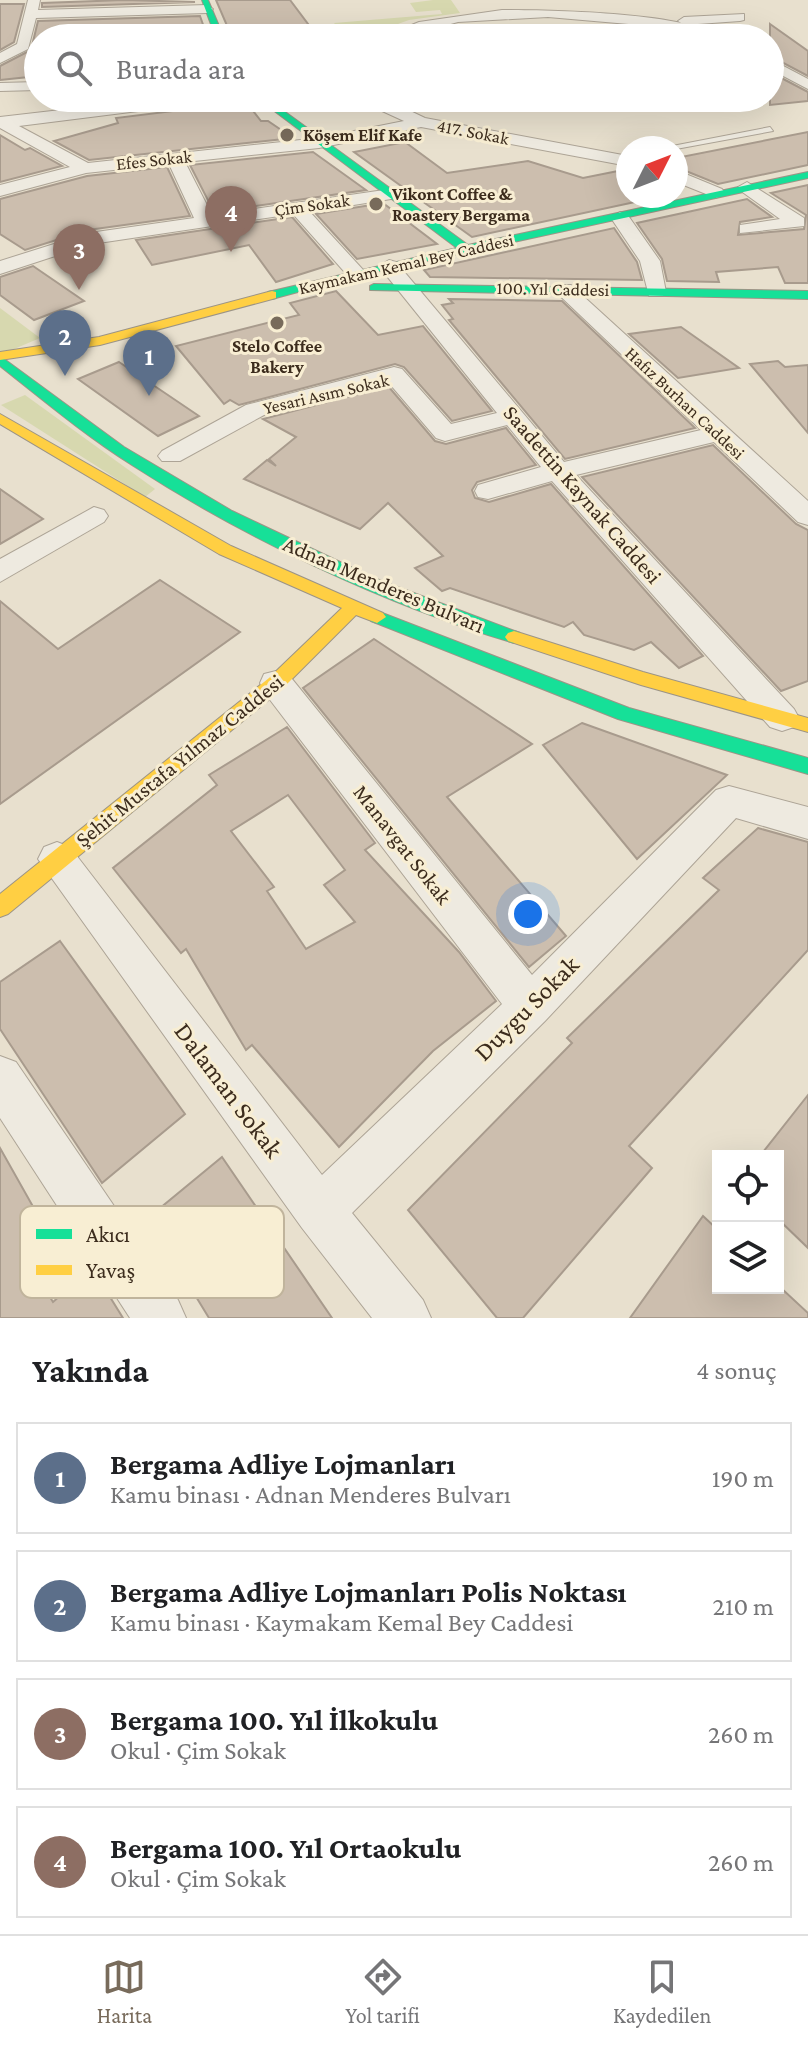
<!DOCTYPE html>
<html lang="tr">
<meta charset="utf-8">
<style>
:root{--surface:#fff;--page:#f6f6f6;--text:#202124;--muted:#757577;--line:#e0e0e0;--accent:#786b5b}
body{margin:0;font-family:"Crimson Pro",serif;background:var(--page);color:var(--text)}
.controls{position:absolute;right:24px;bottom:24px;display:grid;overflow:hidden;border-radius:0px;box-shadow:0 8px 32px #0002}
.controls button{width:72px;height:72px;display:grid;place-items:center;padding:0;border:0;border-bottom:2px solid var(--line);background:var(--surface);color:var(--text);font:40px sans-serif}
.compass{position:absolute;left:616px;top:136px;width:72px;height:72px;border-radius:50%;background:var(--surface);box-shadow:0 8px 32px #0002;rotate:48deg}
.you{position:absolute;left:528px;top:914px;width:28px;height:28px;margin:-20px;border:6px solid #fff;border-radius:50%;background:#1a73e8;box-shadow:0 0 0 12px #1a73e833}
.badge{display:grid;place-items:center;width:52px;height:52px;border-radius:50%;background:var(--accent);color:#fff;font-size:26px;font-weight:700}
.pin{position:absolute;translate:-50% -66px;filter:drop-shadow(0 2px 4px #0008)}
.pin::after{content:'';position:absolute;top:42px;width:28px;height:24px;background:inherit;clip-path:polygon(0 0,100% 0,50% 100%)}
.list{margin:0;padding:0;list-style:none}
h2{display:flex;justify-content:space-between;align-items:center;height:104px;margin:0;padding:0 32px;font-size:34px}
h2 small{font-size:26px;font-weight:400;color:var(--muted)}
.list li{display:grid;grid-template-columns:52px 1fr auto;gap:24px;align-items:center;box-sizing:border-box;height:112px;margin:0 16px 16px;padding:0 16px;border:2px solid var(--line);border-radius:0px}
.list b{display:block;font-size:30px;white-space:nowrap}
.list p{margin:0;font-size:26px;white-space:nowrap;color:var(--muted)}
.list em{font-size:26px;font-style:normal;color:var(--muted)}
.icon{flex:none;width:44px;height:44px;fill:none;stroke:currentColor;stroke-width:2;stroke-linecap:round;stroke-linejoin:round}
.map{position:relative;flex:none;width:808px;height:1318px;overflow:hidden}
.search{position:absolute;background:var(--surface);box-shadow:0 8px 32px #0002;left:24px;right:24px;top:24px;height:88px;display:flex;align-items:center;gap:20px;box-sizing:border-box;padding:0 28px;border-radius:44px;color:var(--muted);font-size:30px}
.sheet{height:616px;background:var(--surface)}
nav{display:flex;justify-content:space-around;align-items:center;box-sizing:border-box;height:112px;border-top:2px solid var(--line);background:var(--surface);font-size:22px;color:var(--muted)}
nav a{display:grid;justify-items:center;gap:4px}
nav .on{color:var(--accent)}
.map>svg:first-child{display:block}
.green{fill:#d7d8af}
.building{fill:#ccbeae;stroke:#a89b8d;stroke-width:2;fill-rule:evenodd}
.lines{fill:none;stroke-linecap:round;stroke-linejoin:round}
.lane-casing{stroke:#ada496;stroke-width:2}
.street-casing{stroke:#ada496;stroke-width:2}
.fast-casing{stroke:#9c9486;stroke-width:2}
.slow-casing{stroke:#9c9486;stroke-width:2}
.lane{fill:#eeeae0;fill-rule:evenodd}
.street{fill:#eeeae0;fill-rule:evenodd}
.fast{fill:#16e098;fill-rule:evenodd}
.slow{fill:#ffcf43;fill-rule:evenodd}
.poi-dot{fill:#786b5b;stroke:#f8eed3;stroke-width:3}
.labels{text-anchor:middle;stroke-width:6;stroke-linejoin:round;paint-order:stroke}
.far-street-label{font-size:18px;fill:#3c2c1d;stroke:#f8eed3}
.far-poi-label{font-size:18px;font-weight:bold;fill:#3c2c1d;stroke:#f8eed3;text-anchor:start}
.street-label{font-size:22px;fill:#3c2c1d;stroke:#f8eed3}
.near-street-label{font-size:26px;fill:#3c2c1d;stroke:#f8eed3}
.key{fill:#f8eed3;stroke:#c0b49c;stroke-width:2}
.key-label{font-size:22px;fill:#3c2c1d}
</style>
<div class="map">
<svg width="808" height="1318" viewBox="0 0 808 1318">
<rect width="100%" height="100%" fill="#e8e0ce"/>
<g class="green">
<path d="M 433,0 L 451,0 L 460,13 L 409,20 L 359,38 L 347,38 L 334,23 L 442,14 L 440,10 L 416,12 L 410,3 Z"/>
<path d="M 0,308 L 40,338 L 0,355 Z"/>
<path d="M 25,395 L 155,489 L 145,497 L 1,405 Z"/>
</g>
<g class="building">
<path d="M 124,0 L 195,2 L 42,7 L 42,3 Z"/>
<path d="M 216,0 L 290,0 L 314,32 L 236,38 L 231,35 Z"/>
<path d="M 0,4 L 24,4 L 14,42 L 0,50 Z"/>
<path d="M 200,16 L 207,36 L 38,38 L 38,76 L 0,80 L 0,66 L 31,50 L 38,21 Z"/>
<path d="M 770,24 L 808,51 L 808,76 L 770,56 Z"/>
<path d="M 770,72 L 808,92 L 808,101 L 770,105 Z"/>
<path d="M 246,102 L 261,121 L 268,121 L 293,138 L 89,160 L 54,141 L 118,123 L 116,118 Z"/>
<path d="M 808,132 L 808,165 L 718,184 L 676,167 L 676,158 Z"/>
<path d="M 0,135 L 25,150 L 30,148 L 62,166 L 0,182 Z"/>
<path d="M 405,142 L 447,173 L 528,161 L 583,178 L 628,169 L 628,196 L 663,196 L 472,237 L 354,152 Z"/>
<path d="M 313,152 L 366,190 L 214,212 L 190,165 Z"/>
<path d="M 167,167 L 190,216 L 88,230 L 25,250 L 0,234 L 0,199 L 87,176 Z"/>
<path d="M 808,185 L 808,283 L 785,283 L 778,267 L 716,272 L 719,282 L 667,281 L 662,259 L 637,223 L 747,199 L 772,217 L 740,222 L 738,235 L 804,229 L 806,215 L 771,193 Z"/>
<path d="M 383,203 L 437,244 L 357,259 L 316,214 Z"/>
<path d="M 292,217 L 333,264 L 276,282 L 249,245 L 152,265 L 136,240 Z"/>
<path d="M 614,228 L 637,262 L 642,280 L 430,277 L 424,270 Z"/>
<path d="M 33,266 L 84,301 L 34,320 L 0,295 L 0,277 Z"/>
<path d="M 336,291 L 378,335 L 423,326 L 492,411 L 452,421 L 404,367 L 395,364 L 239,405 L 230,400 L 224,404 L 176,346 L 299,315 L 290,303 Z"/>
<path d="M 449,299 L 562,301 L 695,428 L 565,459 L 449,320 L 453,319 L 442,305 L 453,303 Z"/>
<path d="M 681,327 L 739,368 L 678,378 L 629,334 Z"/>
<path d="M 778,361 L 785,367 L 808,365 L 808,433 L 750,364 Z"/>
<path d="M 119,362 L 199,416 L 158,436 L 78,379 Z"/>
<path d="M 388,386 L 435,441 L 446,444 L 506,428 L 536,465 L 477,482 L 472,490 L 475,498 L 489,502 L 551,484 L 703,656 L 679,668 L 651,642 L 634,650 L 584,635 L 573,622 L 564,627 L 450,588 L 442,591 L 415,568 L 443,556 L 388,503 L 360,529 L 244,479 L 267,460 L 276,466 L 269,459 L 296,437 L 263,419 Z"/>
<path d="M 713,445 L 796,524 L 808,530 L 808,681 L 781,691 L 582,477 Z"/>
<path d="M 0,489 L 43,519 L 0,544 Z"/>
<path d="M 160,580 L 240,632 L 0,804 L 0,601 L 58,649 Z"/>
<path d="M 374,639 L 532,744 L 447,797 L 566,936 L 529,967 L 303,688 Z"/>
<path d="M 582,723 L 727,775 L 637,859 L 543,745 Z"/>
<path d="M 287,727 L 375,843 L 365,850 L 459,952 L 496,1001 L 433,1051 L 339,1147 L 252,1045 L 246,1050 L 186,949 L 181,953 L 113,868 L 217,785 L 209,775 ZM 288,795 L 345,870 L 324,885 L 355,922 L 306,949 L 267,891 L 274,887 L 231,831 Z"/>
<path d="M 758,828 L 808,842 L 808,950 L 629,1146 L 652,1168 L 523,1318 L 497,1318 L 408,1210 L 572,1043 L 567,1038 L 719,890 L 703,878 Z"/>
<path d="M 60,941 L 185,1114 L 102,1183 L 0,1029 L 0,982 Z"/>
<path d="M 808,1095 L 808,1248 L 778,1219 L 778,1156 L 760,1156 Z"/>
<path d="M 0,1148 L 49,1235 L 24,1255 L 53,1302 L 92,1268 L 123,1318 L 0,1318 Z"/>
<path d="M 222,1157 L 332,1318 L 209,1318 L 148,1218 Z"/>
<path d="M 703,1216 L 718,1230 L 718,1288 L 781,1288 L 808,1313 L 808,1318 L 630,1318 Z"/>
</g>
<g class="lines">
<defs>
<path id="lane" d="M 770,127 L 773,131 L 676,149 L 662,148 Z"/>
<g id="street">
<path d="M 28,0 L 40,0 L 38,10 L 207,5 L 213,9 L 207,13 L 36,18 L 28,49 L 0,63 L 0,53 L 17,44 Z"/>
<path d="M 502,10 C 548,10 688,12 722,38 L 700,38 L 640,25 L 548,17 L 458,22 L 399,38 L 380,38 L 419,22 Z"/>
<path d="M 744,14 L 744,20 L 740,21 L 684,25 L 678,21 L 684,17 Z"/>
<path d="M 770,59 L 808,79 L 808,89 L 770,69 Z"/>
<path d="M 38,82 L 38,90 L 0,91 L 0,83 Z"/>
<path d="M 165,98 L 210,98 L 202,103 L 19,126 L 88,163 L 319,138 L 404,121 L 380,110 L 365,98 L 383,98 L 425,118 L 628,156 L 628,166 L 421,127 L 319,148 L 185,162 L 212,215 L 391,189 L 400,194 L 391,199 L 310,212 L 366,273 L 356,279 L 349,277 L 293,214 L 92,244 L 0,274 L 0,261 L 89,233 L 194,218 L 169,164 L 86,173 L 0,196 L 0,185 L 70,167 L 0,128 L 0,117 Z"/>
<path d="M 676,170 L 722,189 L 725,193 L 716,198 L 676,182 Z"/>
<path d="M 747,182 L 804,218 L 804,226 L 740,233 L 740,225 L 780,219 L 741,191 L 738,187 Z"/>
<path d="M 620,212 L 627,214 L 660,261 L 666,292 L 663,296 L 649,296 L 640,261 L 611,218 Z"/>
<path d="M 389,260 L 396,262 L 564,462 L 701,430 L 557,293 L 554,289 L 557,285 L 571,285 L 808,501 L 808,525 L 798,522 L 714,442 L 576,475 L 794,709 L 799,718 L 794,727 L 782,731 L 770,727 L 552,481 L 488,499 L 478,497 L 475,491 L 478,485 L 541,467 L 507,425 L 445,441 L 436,438 L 389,383 L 264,415 L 180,461 L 162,461 L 158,456 L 162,451 L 246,405 L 394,367 L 402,369 L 451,424 L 497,413 L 382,270 L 379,266 Z"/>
<path d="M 94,507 L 104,510 L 108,516 L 104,522 L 0,582 L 0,559 Z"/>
<path d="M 276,671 L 288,674 L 532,975 L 716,790 L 729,786 L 808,807 L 808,839 L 736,818 L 545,1021 L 352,1213 L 423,1300 L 431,1318 L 372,1318 L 302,1228 L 38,859 L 44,847 L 57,842 L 70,847 L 322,1175 L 502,1004 L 264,692 L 260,683 L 264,674 Z"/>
<path d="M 0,1056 L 16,1062 L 178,1300 L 186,1318 L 130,1318 L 0,1118 Z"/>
</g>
<g id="fast">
<path d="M 202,0 L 208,0 L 224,38 L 216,38 Z"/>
<path d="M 257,98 L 266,98 L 468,245 L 808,172 L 808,178 L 357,276 L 272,299 L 268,298 L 268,292 L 457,248 Z"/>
<path d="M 374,284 L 808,291 L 808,299 L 370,290 L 370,286 Z"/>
<path d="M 0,356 L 124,447 L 232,511 L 374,578 L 520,633 L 523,637 L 514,643 C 385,605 245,538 132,465 C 86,436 43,400 0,366 Z"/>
<path d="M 377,611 L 629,708 L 808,758 L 808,774 L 618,719 L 371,621 L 368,617 Z"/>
</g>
<g id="slow">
<path d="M 272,291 L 276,292 L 276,298 L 100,345 L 0,360 L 0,352 L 99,337 Z"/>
<path d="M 0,414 L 231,546 L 383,613 L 386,617 L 377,623 L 356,615 L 283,688 L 8,914 L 0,917 L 0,894 L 269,678 L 342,608 L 219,554 L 0,424 Z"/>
<path d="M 514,631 L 643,672 L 808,718 L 808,732 L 641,685 L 508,641 L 505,637 L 508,633 Z"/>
</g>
</defs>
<use href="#lane" class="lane-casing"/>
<use href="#street" class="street-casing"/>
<use href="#fast" class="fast-casing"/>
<use href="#slow" class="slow-casing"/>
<use href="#lane" class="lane"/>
<use href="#street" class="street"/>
<use href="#fast" class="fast"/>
<use href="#slow" class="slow"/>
</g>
<g class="poi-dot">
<circle cx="287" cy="135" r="8"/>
<circle cx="376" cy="204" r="8"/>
<circle cx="277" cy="323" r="8"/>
</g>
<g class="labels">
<g class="far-street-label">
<text transform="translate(473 132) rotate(11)" y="6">417. Sokak</text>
<text transform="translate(154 160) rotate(-6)" y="6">Efes Sokak</text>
<text transform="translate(312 205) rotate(-8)" y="6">Çim Sokak</text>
<text transform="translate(406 264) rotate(-13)" y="6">Kaymakam Kemal Bey Caddesi</text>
<text transform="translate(553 289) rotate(1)" y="6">100. Yıl Caddesi</text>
<text transform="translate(326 394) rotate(-13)" y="6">Yesari Asım Sokak</text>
<text transform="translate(685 403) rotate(43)" y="6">Hafız Burhan Caddesi</text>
</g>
<g class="far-poi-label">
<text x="303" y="141">Köşem Elif Kafe</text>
<text x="392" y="200">Vikont Coffee &amp;<tspan x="392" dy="21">Roastery Bergama</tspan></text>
<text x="277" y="352" text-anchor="middle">Stelo Coffee<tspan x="277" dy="21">Bakery</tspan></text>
</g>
<g class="street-label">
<text transform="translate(583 494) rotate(49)" y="8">Saadettin Kaynak Caddesi</text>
<text transform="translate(384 584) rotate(23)" y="8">Adnan Menderes Bulvarı</text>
<text transform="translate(179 760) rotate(-39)" y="8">Şehit Mustafa Yılmaz Caddesi</text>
<text transform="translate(403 844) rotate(52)" y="8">Manavgat Sokak</text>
</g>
<g class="near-street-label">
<text transform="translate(526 1008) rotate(-45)" y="9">Duygu Sokak</text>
<text transform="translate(229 1090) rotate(53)" y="9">Dalaman Sokak</text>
</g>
</g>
<rect x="20" y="1206" width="264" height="92" rx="12" class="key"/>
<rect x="36" y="1229" width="36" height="10" fill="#16e098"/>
<rect x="36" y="1265" width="36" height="10" fill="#ffcf43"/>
<g class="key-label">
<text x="86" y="1242">Akıcı</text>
<text x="86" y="1278">Yavaş</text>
</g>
</svg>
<div class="controls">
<button><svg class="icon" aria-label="locate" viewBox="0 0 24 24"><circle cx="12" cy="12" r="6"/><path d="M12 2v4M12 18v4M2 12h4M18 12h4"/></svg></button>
<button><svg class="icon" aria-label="layers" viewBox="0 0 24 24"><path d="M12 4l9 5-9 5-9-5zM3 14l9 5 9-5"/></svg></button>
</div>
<svg class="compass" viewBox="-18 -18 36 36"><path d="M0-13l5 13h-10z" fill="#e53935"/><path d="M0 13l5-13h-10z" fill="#757577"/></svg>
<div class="you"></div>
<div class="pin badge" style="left:149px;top:396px;background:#5c6f8a">1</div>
<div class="pin badge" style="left:65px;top:376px;background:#5c6f8a">2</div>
<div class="pin badge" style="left:79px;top:290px;background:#8d6e63">3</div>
<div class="pin badge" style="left:231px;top:252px;background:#8d6e63">4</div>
<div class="search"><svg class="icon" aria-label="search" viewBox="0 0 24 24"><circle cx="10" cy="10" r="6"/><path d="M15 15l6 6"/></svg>Burada ara</div>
</div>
<section class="sheet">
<h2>Yakında<small>4 sonuç</small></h2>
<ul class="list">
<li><span class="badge" style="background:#5c6f8a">1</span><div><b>Bergama Adliye Lojmanları</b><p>Kamu binası · Adnan Menderes Bulvarı</p></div><em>190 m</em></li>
<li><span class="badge" style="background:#5c6f8a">2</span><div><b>Bergama Adliye Lojmanları Polis Noktası</b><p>Kamu binası · Kaymakam Kemal Bey Caddesi</p></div><em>210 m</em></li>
<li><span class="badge" style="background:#8d6e63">3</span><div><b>Bergama 100. Yıl İlkokulu</b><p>Okul · Çim Sokak</p></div><em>260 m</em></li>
<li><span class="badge" style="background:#8d6e63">4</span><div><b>Bergama 100. Yıl Ortaokulu</b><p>Okul · Çim Sokak</p></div><em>260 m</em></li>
</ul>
</section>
<nav>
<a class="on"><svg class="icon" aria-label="map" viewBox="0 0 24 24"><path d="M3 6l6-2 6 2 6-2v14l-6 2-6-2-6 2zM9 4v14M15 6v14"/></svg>Harita</a>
<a><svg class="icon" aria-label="directions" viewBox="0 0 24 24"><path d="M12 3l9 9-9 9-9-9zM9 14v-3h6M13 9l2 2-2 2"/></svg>Yol tarifi</a>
<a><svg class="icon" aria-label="saved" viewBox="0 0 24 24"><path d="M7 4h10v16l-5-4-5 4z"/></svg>Kaydedilen</a>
</nav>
